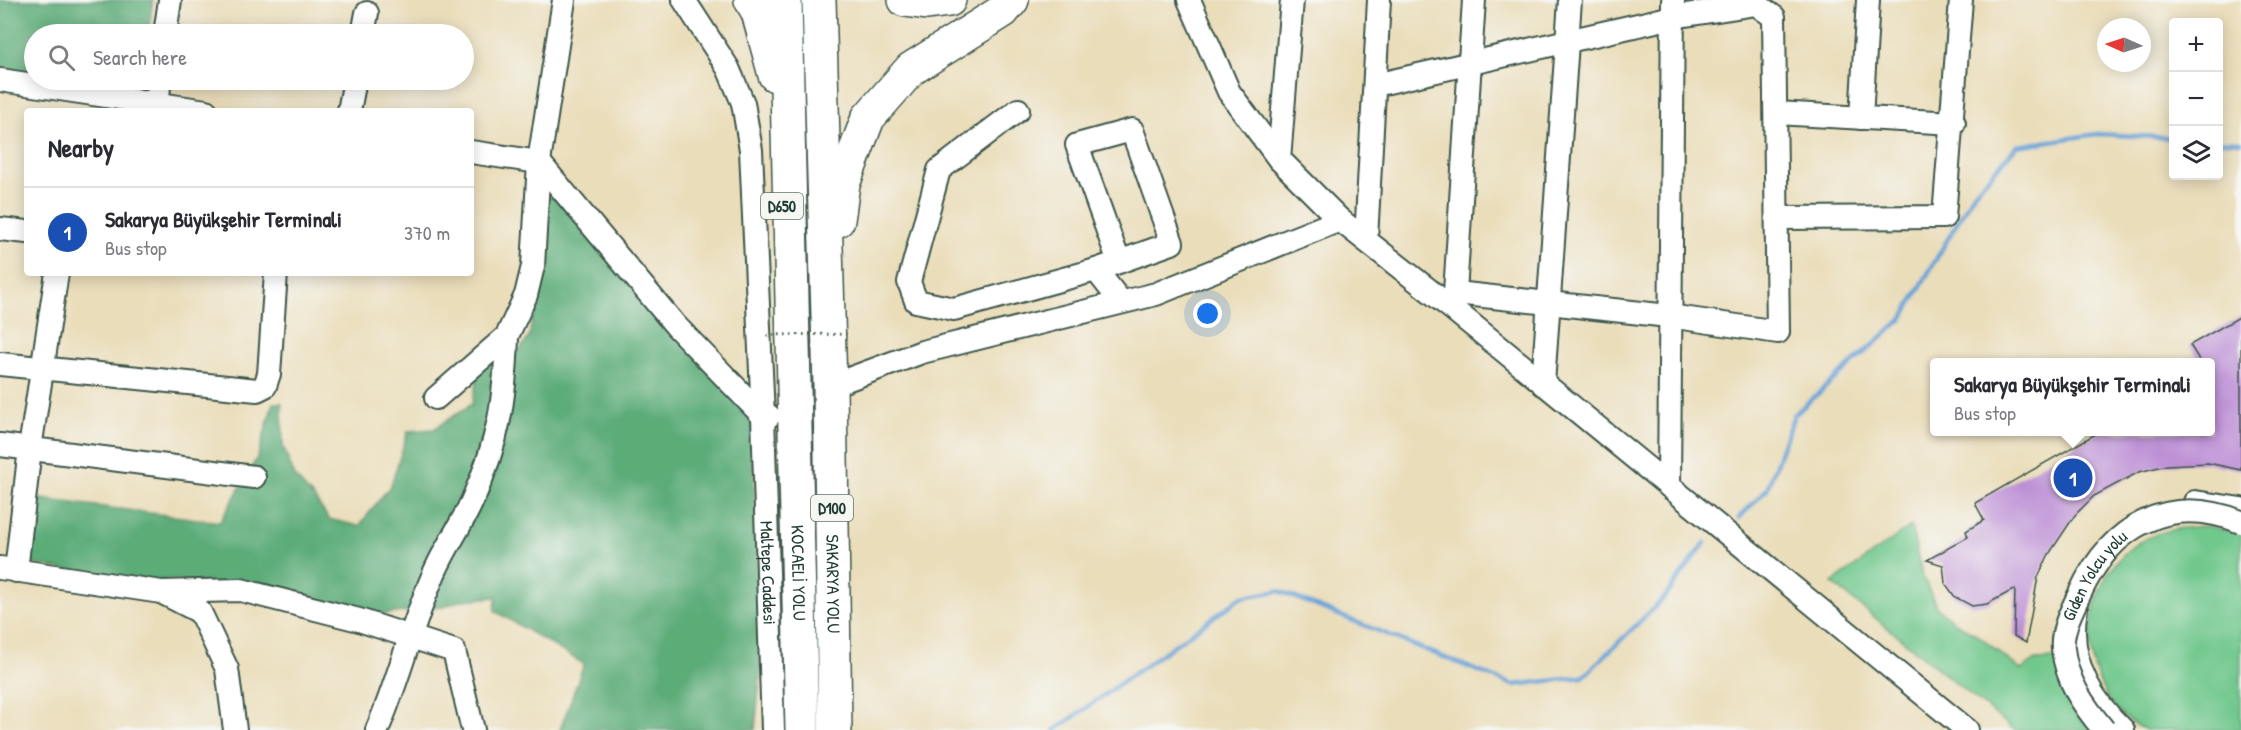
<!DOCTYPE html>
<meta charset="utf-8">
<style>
:root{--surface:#fff;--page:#f7f7f7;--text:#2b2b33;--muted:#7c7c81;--line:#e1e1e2;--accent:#ea580c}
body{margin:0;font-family:"Patrick Hand",sans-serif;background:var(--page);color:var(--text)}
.controls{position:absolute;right:18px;top:18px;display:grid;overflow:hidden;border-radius:6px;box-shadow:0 3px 15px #0003}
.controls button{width:54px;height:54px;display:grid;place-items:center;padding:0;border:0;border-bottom:2px solid var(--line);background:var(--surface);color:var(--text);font:30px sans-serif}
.compass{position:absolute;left:2097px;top:18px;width:54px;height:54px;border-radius:50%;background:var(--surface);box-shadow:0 3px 15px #0003;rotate:273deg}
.you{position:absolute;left:1208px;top:314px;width:21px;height:21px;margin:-15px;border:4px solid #fff;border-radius:50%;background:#1a73e8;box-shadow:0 0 0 9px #1a73e833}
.badge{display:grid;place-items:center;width:39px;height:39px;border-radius:50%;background:var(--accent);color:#fff;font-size:20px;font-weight:700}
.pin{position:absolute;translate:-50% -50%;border:3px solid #fff;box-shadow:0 2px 6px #0006}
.popup{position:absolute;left:1930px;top:358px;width:285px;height:78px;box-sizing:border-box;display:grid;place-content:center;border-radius:6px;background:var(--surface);filter:drop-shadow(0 2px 4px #0005);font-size:20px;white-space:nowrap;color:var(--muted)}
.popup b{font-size:22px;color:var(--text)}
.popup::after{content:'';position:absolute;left:50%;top:100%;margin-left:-12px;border:12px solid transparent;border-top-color:var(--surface)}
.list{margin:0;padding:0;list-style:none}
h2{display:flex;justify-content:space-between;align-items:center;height:78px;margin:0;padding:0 24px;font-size:26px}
h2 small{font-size:20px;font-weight:400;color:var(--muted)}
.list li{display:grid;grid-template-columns:39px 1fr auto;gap:18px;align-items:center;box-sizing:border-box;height:90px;padding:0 24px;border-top:2px solid var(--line)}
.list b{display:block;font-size:22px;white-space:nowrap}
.list p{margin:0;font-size:20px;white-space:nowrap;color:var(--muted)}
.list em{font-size:20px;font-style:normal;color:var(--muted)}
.icon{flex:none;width:33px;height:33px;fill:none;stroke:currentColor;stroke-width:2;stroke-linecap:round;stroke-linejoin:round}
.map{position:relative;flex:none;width:2241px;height:730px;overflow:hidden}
.search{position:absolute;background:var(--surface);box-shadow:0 3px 15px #0003;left:24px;top:24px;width:450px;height:66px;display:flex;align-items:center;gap:15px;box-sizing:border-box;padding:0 21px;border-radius:33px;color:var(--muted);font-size:22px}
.panel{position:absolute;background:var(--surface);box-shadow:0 3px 15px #0003;left:24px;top:108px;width:450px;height:168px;border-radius:6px}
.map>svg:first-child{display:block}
.green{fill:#71c88d;stroke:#488260;stroke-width:1.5}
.forest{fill:#5cac78;stroke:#3e7456;stroke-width:1.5}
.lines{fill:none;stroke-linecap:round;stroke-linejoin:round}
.stream{stroke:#67a2d7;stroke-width:4.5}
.building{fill:#bd90d6}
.minor-casing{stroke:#3d5548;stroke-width:26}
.highway-casing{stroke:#3d5548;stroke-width:36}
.minor{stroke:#fff;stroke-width:22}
.highway{stroke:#fff;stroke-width:33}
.minor-bridge-casing{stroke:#3d5548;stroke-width:26;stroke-linecap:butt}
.path-bridge{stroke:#3d5548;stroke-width:3;stroke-dasharray:1.5 4.5;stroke-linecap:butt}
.minor-bridge{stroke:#fff;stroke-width:22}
.labels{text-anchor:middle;stroke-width:5;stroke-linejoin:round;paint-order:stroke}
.shield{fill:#f6f6f2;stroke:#60746d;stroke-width:1.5}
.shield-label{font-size:16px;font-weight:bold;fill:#1f3d34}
.street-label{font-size:18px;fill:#1f3d34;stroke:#f6f6f2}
</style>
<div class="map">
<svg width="2241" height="730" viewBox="0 0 2241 730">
<rect width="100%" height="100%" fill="#f6f6f2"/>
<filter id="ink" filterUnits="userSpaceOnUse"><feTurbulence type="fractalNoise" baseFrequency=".0167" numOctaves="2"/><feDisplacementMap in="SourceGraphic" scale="12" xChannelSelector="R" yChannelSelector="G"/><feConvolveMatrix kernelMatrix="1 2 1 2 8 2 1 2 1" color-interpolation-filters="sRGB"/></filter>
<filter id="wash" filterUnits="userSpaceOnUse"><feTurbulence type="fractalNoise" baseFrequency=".008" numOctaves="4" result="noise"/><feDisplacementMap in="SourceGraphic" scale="24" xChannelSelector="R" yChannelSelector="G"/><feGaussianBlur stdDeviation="1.35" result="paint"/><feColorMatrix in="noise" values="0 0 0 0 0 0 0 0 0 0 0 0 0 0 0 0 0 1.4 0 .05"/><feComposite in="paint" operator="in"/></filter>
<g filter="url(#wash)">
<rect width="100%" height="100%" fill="#eaddba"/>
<g class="green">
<path d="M 1911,526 L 1922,574 L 1937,608 L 1957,624 L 1976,634 L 2021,670 L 2036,660 L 2057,659 L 2097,730 L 2014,730 L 1832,583 Z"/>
<path d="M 2208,526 L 2241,534 L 2241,730 L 2146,730 C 2073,698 2074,584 2138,543 C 2160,529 2184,527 2208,526 Z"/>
</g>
<g class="forest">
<path d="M 0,0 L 153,0 L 148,34 L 34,34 L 34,73 L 0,67 Z"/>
<path d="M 76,80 L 140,80 L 138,91 Z"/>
<path d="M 553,195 L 754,421 L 754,491 L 762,659 L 755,730 L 560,730 L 584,664 L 495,611 L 496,597 L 462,600 L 443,607 L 371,616 L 219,584 L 170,580 L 136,583 L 28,563 L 35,498 L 220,522 L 258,456 L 273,403 L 282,403 L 283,446 L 295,477 L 315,499 L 329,519 L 359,526 L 391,485 L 408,431 L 434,429 L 472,404 L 480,364 L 492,365 L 519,351 L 529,337 L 536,296 L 545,272 L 545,227 L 539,202 Z"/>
</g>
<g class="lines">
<g class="stream">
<path d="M 2218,141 L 2241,142"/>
<path d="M 1739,518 L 1767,489 L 1794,415 L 1902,319 L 1974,193 L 2017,146 L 2097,134 L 2174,138"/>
<path d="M 1055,730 L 1242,597 L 1279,591 L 1513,685 L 1583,677 L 1664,598 L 1705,543"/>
</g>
</g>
<g id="blocks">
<path class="building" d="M 2241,316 L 2241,470 L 2208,463 L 2167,465 L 2139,472 L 2094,496 L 2075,515 L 2049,554 L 2038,577 L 2026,643 L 2014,636 L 2015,589 L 1987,604 L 1972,606 L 1955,597 L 1945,583 L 1943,565 L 1927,560 L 1968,537 L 1966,531 L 1984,520 L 1975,503 L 2099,432 L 2211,432 L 2211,363 L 2201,363 L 2190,345 Z"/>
</g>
</g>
<g filter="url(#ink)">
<use href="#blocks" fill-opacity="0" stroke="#3d5548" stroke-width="1.5"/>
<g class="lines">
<defs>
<g id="minor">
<path id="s1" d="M 684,0 L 728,68 L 743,103 L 751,150 L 763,416 L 773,730"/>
<path d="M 1189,0 L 1229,92 L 1279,159 L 1340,220"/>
<path d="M 165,34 L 170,0"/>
<path d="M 363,34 L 367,13"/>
<path d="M 0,80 L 206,111"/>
<path d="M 1375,85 L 1673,17 L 1756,4 L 1774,17 L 1778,332 L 1669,316 L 1456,293"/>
<path d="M 157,103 L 160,80"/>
<path d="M 1018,110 L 939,170 L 909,282 L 916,301 L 954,309 L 1096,270 L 1121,302"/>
<path d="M 349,111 L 355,80"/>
<path d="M 1776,113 L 1954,123"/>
<path d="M 1861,118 L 1868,0"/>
<path d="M 471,152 L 539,162 L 676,326 L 763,416 L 769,416"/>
<path d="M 1279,159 L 1292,0"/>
<path d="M 1778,218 L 1944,217 L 1961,0"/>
<path d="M 0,229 L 27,232"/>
<path d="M 1366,239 L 1379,0"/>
<path d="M 1096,270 L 1172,243 L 1132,130 L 1077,145 L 1119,262"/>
<path d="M 1454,308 L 1474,0"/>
<path d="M 0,364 L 257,390 L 265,386 L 269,374 L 276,273"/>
<path d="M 1543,384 L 1570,0"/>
<path d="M 830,386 L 922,352 L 1156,294 L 1340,220 L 1454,310 L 1967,730"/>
<path d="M 436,398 L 507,336 L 526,295 L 533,266 L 539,162 L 564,0"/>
<path d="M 0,445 L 254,477"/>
<path d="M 1669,486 L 1673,0"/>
<path d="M 2195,502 L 2241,509"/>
<path d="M 0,568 L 161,592 L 241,590 L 359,620 L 454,651 L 473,730"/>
<path d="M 16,571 L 30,448 L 57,273"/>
<path d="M 163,593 L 200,612 L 227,669 L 235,730"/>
<path d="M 2076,609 C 2067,657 2089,698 2123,730"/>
<path d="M 377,730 C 399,680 411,626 433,576 C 444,549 462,525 473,499 C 499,440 505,400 507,336"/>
</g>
<g id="highway">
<path d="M 751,0 L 758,12 L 775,75"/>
<path id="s2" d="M 785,0 L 802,730"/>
<path id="s3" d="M 819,0 L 830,386 L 835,730"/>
<path d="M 905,0 L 927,3 L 949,0"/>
<path d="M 838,220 L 843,184 L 868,118 L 911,69 L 1003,11 L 1012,0"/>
</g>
</defs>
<use href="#minor" class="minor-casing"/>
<use href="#highway" class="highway-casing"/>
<use href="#minor" class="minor"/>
<use href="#highway" class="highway"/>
<defs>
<g id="minor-bridge">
<path id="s4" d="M 2104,730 C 2083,705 2067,682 2063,649 C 2061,630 2072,610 2080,593 C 2111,526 2168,493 2241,522"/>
</g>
</defs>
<use href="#minor-bridge" class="minor-bridge-casing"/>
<path class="path-bridge" d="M 767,335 L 851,334"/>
<use href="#minor-bridge" class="minor-bridge"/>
</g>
</g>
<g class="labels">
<g class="shield">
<rect x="761" y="193" width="42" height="26" rx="4.5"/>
<rect x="811" y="495" width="42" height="26" rx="4.5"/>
</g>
<g class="shield-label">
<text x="782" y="212">D650</text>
<text x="832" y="514">D100</text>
</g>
<g class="street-label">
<text dy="6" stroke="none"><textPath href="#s1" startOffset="590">Maltepe Caddesi</textPath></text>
<text dy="6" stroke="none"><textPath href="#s2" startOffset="573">KOCAELİ YOLU</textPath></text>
<text dy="6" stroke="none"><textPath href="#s4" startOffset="174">Giden Yolcu yolu</textPath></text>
<text dy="6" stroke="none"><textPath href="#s3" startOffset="584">SAKARYA YOLU</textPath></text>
</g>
</g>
</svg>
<div class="controls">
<button>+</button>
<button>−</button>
<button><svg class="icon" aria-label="layers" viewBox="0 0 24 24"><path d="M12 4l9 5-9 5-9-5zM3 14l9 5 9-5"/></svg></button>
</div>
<svg class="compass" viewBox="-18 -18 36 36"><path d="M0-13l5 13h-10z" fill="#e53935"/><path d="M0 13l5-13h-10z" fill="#7c7c81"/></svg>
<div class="you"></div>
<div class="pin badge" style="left:2073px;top:478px;background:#1a4fb4">1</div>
<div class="popup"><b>Sakarya Büyükşehir Terminali</b>Bus stop</div>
<div class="search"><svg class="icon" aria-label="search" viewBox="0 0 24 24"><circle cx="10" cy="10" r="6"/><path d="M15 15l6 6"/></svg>Search here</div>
<section class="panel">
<h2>Nearby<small></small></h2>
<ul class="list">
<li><span class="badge" style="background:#1a4fb4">1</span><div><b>Sakarya Büyükşehir Terminali</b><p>Bus stop</p></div><em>370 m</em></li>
</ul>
</section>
</div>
